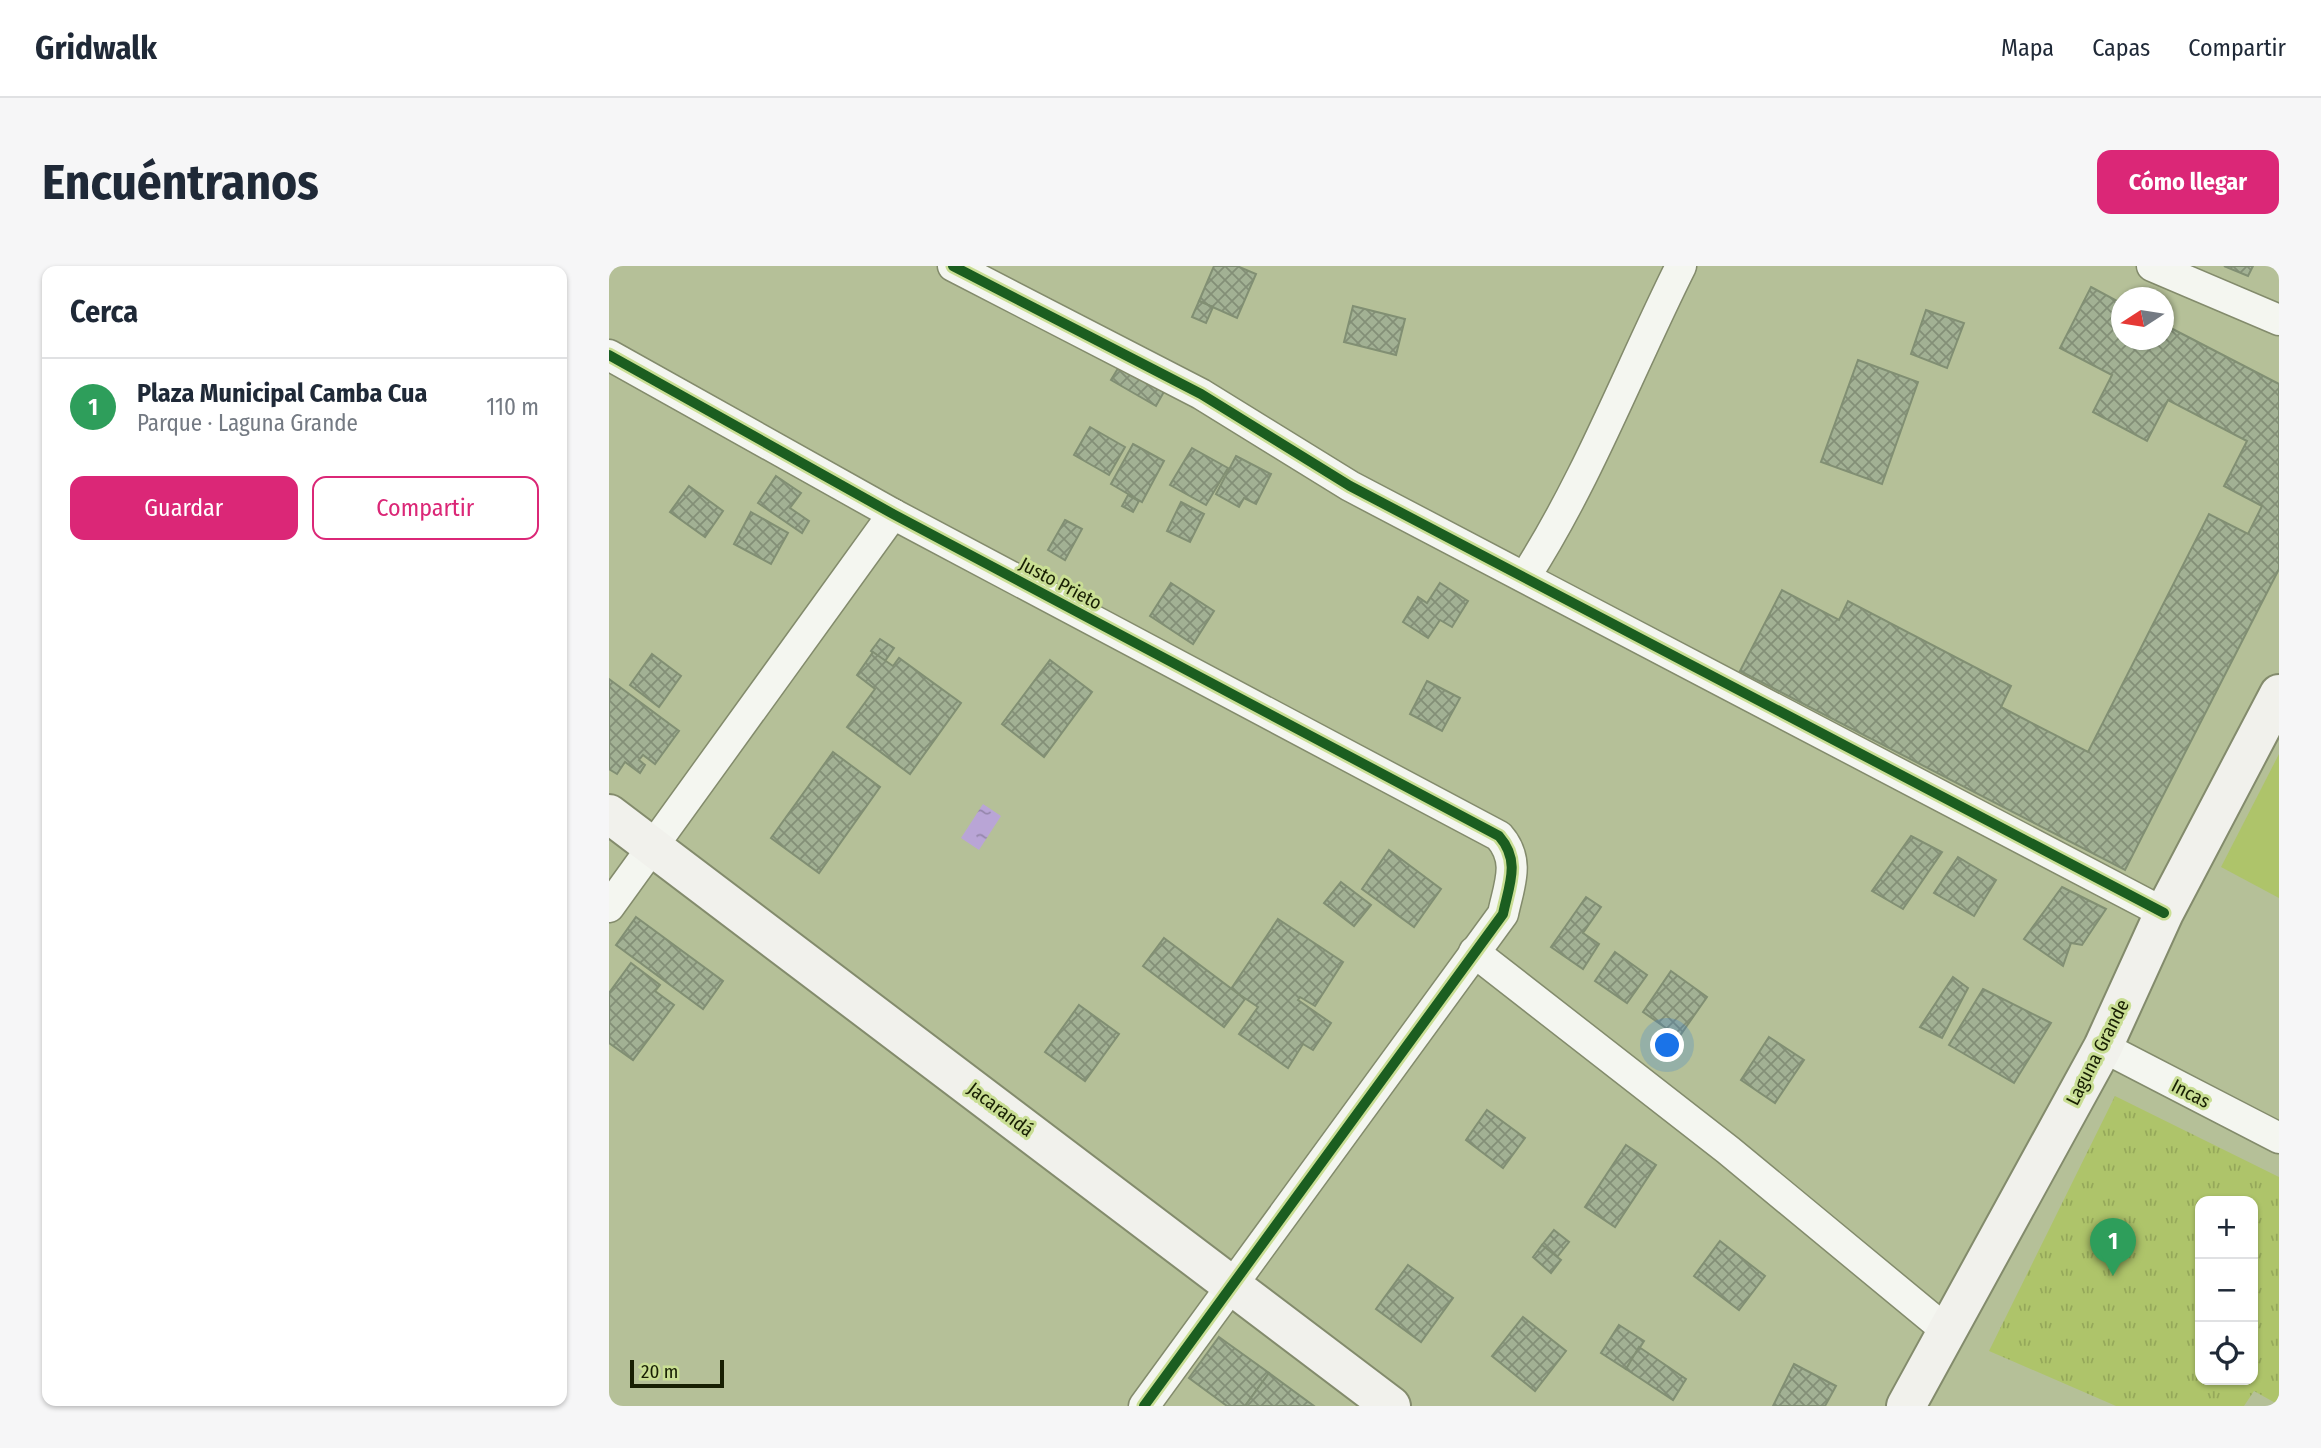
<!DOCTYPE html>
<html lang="es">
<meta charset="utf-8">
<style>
:root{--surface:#fff;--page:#f6f6f7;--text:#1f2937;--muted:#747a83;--line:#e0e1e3;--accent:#db2777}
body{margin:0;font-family:"Fira Sans Condensed",sans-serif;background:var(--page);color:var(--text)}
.controls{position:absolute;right:21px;bottom:21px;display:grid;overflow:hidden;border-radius:14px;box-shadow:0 2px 5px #0004}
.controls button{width:63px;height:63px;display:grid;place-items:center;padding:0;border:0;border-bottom:2px solid var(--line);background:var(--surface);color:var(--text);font:35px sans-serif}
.compass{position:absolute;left:1502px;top:21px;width:63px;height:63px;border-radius:50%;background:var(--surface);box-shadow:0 2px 5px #0004;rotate:258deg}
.scale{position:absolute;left:21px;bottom:18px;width:94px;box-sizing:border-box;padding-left:7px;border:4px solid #181f03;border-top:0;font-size:19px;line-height:24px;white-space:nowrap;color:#181f03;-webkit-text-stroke:5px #c9de94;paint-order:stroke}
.you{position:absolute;left:1059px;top:780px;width:24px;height:24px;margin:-18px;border:5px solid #fff;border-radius:50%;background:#1a73e8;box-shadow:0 0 0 10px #1a73e833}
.badge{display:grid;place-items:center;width:46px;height:46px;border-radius:50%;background:var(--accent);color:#fff;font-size:23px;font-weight:700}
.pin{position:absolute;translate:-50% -58px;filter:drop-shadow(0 2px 4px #0008)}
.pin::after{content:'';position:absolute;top:37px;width:24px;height:21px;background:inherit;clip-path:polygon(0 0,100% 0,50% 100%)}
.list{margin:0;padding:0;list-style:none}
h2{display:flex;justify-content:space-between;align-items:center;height:91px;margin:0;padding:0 28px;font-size:30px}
h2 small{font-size:23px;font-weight:400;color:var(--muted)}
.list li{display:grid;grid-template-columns:46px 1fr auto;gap:21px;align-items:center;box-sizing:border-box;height:98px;padding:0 28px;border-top:2px solid var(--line)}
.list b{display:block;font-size:26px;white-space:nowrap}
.list p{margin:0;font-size:23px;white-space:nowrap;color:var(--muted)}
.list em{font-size:23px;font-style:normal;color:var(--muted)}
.actions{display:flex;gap:14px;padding:21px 28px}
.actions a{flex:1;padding:16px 0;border:2px solid var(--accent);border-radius:14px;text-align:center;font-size:24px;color:var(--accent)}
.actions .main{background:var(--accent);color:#fff}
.icon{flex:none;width:38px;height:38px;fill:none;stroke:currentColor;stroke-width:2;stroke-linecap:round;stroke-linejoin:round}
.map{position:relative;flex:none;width:1670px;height:1140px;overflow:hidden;border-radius:14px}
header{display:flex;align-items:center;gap:42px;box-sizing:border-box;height:98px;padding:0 35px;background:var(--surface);border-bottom:2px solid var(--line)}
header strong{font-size:33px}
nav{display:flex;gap:38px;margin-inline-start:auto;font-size:24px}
.intro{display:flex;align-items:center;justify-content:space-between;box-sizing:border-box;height:168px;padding:0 42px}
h1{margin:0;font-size:49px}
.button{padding:18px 32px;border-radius:14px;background:var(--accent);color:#fff;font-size:24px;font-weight:700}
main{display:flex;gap:42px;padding:0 42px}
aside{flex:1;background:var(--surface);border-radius:14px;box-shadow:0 2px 5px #0004}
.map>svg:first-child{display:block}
.grass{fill:#aec46a}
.park{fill:url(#park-tufts);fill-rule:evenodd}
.water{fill:url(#water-ripples)}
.building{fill:url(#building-cross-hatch);stroke:#818f73;stroke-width:2}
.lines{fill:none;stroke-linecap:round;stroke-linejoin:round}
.street-casing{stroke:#838b6c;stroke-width:33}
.secondary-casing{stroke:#838b6c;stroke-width:42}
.street{stroke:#f4f6f0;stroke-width:30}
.secondary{stroke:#f1f1ec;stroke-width:38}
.cycleway-casing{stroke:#c9de94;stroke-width:15}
.cycleway{stroke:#1b5e20;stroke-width:10}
.labels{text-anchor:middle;stroke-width:6;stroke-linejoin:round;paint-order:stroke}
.street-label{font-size:19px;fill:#181f03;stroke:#c9de94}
</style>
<header>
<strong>Gridwalk</strong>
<nav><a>Mapa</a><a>Capas</a><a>Compartir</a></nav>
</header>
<div class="intro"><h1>Encuéntranos</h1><a class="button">Cómo llegar</a></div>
<main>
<aside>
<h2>Cerca<small></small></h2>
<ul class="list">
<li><span class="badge" style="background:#2e9e5b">1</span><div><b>Plaza Municipal Camba Cua</b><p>Parque · Laguna Grande</p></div><em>110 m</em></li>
</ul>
<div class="actions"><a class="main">Guardar</a><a>Compartir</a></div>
</aside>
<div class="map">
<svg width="1670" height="1140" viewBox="0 0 1670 1140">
<defs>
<pattern id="park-tufts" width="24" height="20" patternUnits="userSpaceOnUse" patternTransform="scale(1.75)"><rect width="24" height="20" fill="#aec46a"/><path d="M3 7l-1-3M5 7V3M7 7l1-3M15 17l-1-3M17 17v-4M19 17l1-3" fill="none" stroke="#95a85a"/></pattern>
<pattern id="water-ripples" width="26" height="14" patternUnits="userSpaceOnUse" patternTransform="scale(1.75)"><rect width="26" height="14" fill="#b9a5d6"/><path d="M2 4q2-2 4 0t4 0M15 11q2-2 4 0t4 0" fill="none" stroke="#9586ab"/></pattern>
<pattern id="building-cross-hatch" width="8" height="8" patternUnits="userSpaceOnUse" patternTransform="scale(1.75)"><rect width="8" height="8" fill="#a2b194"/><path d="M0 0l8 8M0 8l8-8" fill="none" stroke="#838f77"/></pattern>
</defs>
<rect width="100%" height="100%" fill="#b5c098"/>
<path class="grass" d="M 1670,488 L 1670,632 L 1612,601 Z"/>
<path class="park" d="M 1506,830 L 1670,911 L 1670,1139 L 1645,1125 L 1635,1140 L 1507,1140 L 1380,1085 ZM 1591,935 L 1644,935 L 1644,1114 L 1591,1114 Z"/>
<path class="water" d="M 374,538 L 392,550 L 370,584 L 352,572 Z"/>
<g class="building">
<path d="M 605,0 L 628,0 L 647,8 L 628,52 L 590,35 Z"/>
<path d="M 1615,0 L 1644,0 L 1639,10 Z"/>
<path d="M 1482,21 L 1512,37 L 1512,74 L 1554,74 L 1554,58 L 1670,118 L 1670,303 L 1516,604 L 1131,405 L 1173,324 L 1230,354 L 1239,335 L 1402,420 L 1392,441 L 1479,486 L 1600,248 L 1639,268 L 1653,240 L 1615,220 L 1638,175 L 1559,134 L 1538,175 L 1484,146 L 1503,109 L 1451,82 Z"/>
<path d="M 590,35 L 604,41 L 597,57 L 583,51 Z"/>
<path d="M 744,40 L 796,53 L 787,89 L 735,76 Z"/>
<path d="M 1317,44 L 1355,57 L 1338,102 L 1302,88 Z"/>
<path d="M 1249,94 L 1309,116 L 1273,218 L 1212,196 Z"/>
<path d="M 511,99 L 556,124 L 547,140 L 502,114 Z"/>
<path d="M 481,161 L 516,181 L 500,209 L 465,189 Z"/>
<path d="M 524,178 L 555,195 L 533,236 L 502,218 Z"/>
<path d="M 583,182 L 619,202 L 597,239 L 561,219 Z"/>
<path d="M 627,190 L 662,208 L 647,238 L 635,232 L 630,241 L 607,228 Z"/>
<path d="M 167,210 L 192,227 L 181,242 L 200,255 L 193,267 L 149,237 Z"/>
<path d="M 80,220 L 114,245 L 96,271 L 61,246 Z"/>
<path d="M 519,229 L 530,235 L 524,246 L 513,240 Z"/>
<path d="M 572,236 L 595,248 L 581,276 L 558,265 Z"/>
<path d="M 142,246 L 179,267 L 162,298 L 125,278 Z"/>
<path d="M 456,254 L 473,263 L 456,294 L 439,284 Z"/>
<path d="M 562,317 L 605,345 L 584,378 L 541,350 Z"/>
<path d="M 831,317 L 859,335 L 843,361 L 831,354 L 819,372 L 794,356 L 809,331 L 818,337 Z"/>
<path d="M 271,373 L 285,382 L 276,395 L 262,385 Z"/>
<path d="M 264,386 L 284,400 L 290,392 L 352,437 L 301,508 L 238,461 L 266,423 L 248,409 Z"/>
<path d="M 43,388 L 72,410 L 50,441 L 21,419 Z"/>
<path d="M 441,394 L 483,426 L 435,491 L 393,458 Z"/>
<path d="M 0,413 L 70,465 L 46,498 L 34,489 L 30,494 L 36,499 L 31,507 L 16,496 L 8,508 L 0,503 Z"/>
<path d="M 818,415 L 851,432 L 833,465 L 801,448 Z"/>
<path d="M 224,486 L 271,521 L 210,607 L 162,572 Z"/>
<path d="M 1302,570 L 1333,586 L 1294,643 L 1263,625 Z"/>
<path d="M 780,584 L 832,623 L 805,661 L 753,623 Z"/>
<path d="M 1349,591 L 1387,614 L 1365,650 L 1325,627 Z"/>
<path d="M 732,616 L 762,639 L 745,660 L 715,637 Z"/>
<path d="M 1453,621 L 1497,643 L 1473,679 L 1462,677 L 1454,700 L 1415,673 Z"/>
<path d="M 977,631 L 992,641 L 974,667 L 990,678 L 974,703 L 942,681 Z"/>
<path d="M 27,651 L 114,715 L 94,743 L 7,679 Z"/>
<path d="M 669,653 L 734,696 L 706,740 L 691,731 L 689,734 L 722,757 L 704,784 L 694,778 L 679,802 L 630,768 L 649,741 L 622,723 Z"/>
<path d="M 555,672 L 636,733 L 615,761 L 534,700 Z"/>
<path d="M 1006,686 L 1038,709 L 1018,737 L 986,715 Z"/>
<path d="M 22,697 L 51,719 L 46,725 L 65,739 L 24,794 L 0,777 L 0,727 Z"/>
<path d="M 1062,705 L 1098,731 L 1070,771 L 1034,746 Z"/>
<path d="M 1344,711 L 1359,722 L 1333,772 L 1311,761 Z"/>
<path d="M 1374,723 L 1442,757 L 1405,817 L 1340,779 Z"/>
<path d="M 470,739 L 510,768 L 476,815 L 436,786 Z"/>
<path d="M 1160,771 L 1195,794 L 1166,837 L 1132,814 Z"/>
<path d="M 878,844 L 916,872 L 894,902 L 857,874 Z"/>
<path d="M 1017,879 L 1047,899 L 1006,961 L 976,941 Z"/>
<path d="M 945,964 L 960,976 L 948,991 L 933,979 Z"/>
<path d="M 1111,975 L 1156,1010 L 1130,1044 L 1085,1010 Z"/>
<path d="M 933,979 L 952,994 L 942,1007 L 924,991 Z"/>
<path d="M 799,999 L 844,1032 L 812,1076 L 767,1043 Z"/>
<path d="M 914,1051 L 957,1085 L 926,1125 L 883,1090 Z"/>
<path d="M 1010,1059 L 1035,1075 L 1017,1103 L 992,1087 Z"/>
<path d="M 610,1071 L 660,1107 L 636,1140 L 618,1140 L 580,1112 Z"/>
<path d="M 1030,1081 L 1077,1113 L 1064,1134 L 1017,1103 Z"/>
<path d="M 1185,1098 L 1227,1120 L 1216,1140 L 1164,1140 Z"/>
<path d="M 660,1107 L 705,1140 L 636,1140 Z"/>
</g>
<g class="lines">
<defs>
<g id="street">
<path d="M 344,0 L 592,128 L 741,220 L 1555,647"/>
<path d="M 1543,0 L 1670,54"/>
<path d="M 0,89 L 284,248 L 890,570 C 912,595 900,619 894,648 L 535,1140"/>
<path d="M 916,311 C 979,213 1020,104 1072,0"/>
<path d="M 0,641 L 284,248"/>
<path d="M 865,686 L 1119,884 L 1338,1065"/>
<path d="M 1494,781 L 1670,872"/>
</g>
<g id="secondary">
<path d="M 0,548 L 782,1140"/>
<path d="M 1297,1140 L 1494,781 L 1555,647 L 1670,428"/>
</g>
</defs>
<use href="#street" class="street-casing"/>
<use href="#secondary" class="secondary-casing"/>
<use href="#street" class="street"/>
<use href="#secondary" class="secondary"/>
<defs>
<g id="cycleway">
<path d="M 344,0 L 592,128 L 741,220 L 1555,647"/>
<path d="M 0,89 L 284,248 L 890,570 C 912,595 900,619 894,648 L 535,1140"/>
</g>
</defs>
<use href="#cycleway" class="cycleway-casing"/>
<use href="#cycleway" class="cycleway"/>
</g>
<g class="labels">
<g class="street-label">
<text transform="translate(452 317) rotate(28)" y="7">Justo Prieto</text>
<text transform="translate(1488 786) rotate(-63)" y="7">Laguna Grande</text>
<text transform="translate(1582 827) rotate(27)" y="7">Incas</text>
<text transform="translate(392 843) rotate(37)" y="7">Jacarandá</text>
</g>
</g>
</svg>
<div class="controls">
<button>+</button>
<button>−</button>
<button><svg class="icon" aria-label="locate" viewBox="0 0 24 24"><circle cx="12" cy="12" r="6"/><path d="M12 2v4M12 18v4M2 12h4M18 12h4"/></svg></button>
</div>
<svg class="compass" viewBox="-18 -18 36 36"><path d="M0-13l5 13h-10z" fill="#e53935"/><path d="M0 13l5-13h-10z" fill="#747a83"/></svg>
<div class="scale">20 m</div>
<div class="you"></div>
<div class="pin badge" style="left:1504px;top:1010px;background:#2e9e5b">1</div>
</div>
</main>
